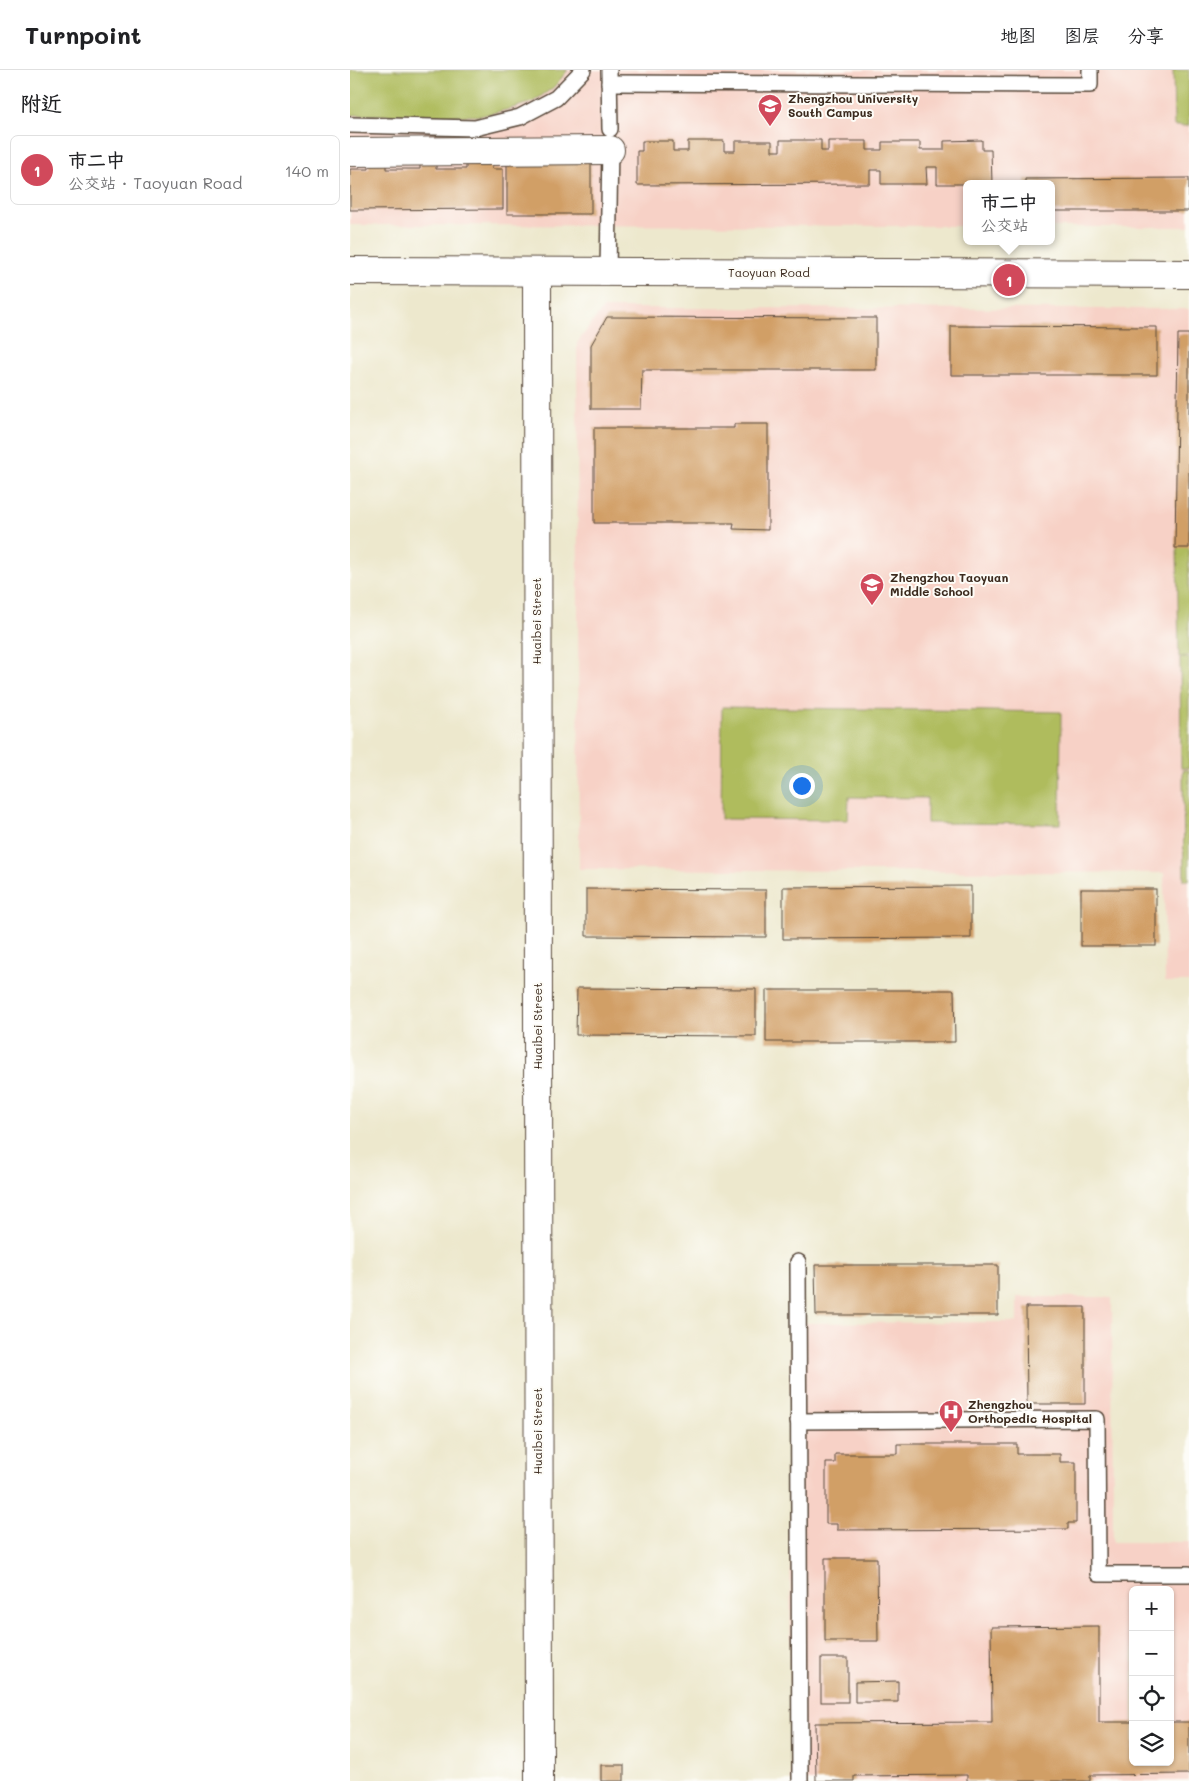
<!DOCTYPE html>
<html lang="zh">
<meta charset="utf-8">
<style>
:root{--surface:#fff;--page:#f2f2f2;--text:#202124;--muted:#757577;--line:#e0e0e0;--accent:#d1495b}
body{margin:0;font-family:Mali,"LXGW WenKai TC",sans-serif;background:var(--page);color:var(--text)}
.controls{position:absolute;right:15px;bottom:15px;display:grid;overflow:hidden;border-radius:8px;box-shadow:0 1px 4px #0004}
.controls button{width:45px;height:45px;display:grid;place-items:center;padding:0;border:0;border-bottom:1px solid var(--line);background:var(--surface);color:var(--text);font:25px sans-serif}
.you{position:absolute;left:451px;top:715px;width:18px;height:18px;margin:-12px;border:4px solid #fff;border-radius:50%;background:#1a73e8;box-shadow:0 0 0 8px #1a73e833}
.badge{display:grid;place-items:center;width:32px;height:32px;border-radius:50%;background:var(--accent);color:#fff;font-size:16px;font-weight:700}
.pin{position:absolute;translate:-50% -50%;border:2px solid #fff;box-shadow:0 1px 5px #0006}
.popup{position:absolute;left:613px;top:110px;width:92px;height:65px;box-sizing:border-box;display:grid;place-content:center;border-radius:8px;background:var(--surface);filter:drop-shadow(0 1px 4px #0005);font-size:16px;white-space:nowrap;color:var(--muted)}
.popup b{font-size:19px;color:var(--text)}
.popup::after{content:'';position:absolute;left:50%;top:100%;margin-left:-10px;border:10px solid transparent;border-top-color:var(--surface)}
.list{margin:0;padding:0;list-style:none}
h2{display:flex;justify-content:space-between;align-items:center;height:65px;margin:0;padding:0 20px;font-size:21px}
h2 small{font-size:16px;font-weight:400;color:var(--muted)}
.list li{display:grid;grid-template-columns:32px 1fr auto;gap:15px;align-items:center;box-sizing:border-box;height:70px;margin:0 10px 10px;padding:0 10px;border:1px solid var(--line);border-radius:8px}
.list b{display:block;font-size:19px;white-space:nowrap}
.list p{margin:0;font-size:16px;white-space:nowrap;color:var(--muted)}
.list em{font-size:16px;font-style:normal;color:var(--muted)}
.icon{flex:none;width:28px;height:28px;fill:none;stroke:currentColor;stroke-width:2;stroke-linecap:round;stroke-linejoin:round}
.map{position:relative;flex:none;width:839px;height:1711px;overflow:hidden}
header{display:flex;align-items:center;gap:30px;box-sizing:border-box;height:70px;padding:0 25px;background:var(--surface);border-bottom:1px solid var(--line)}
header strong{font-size:24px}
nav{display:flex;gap:28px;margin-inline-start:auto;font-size:18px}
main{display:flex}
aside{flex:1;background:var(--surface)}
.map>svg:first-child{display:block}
.built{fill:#f7d1c6;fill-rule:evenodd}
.green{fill:#afbc5d;stroke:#75733e}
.building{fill:#d19f66}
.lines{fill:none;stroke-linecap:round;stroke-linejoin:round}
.service-casing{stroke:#564638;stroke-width:18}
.minor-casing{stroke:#564638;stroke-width:30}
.tertiary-casing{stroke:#564638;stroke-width:30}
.service{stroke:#fff;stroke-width:15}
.minor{stroke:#fff;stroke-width:28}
.tertiary{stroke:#fff;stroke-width:28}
.labels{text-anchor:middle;stroke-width:4;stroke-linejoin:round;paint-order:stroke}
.poi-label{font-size:12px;font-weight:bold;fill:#3b2a1e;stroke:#fdfcf7;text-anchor:start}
.street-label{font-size:12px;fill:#3b2a1e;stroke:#fdfcf7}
</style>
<header>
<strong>Turnpoint</strong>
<nav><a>地图</a><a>图层</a><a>分享</a></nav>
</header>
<main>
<aside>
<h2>附近<small></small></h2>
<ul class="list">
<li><span class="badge">1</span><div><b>市二中</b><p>公交站 · Taoyuan Road</p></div><em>140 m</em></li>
</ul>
</aside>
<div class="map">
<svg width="839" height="1711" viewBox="0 0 839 1711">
<rect width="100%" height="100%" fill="#fdfcf7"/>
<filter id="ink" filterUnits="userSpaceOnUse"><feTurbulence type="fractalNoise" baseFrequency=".02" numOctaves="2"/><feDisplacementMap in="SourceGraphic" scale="10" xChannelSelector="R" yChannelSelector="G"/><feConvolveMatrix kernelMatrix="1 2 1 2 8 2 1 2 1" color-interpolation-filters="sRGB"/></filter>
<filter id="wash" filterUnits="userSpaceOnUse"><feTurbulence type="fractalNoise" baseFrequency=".0096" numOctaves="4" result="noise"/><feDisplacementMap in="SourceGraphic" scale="20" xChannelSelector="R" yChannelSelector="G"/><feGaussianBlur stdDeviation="1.12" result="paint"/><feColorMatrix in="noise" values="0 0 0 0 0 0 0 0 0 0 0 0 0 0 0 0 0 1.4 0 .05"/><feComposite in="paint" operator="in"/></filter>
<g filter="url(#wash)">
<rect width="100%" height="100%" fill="#ede8cd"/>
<g class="built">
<path d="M 0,0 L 839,0 L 839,157 L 702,157 L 702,114 L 616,114 L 616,156 L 0,155 Z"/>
<path d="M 253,238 L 839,239 L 839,912 L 815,912 L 814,803 L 229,799 L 227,273 Z"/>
<path d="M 667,1227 L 762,1227 L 763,1472 L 839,1472 L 839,1711 L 441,1711 L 440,1253 L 667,1252 ZM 783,1520 L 820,1520 L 820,1692 L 783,1692 Z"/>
</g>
<g class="green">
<path d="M 0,0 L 218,0 L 204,17 L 183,32 L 156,40 L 130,46 L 0,45 Z"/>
<path d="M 823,0 L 839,0 L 839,56 L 824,56 Z"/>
<path d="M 827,477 L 839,477 L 839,586 L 829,587 Z"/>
<path d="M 830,588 L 839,588 L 839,698 L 831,698 Z"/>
<path d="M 372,637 L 711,642 L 710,754 L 577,753 L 577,728 L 499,727 L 498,750 L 371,749 Z"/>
<path d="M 833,700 L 839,700 L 839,810 L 834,810 Z"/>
</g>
<g id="blocks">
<g class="building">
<path d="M 430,70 L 471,70 L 471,81 L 478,81 L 478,71 L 517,71 L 517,80 L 532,80 L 532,72 L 570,72 L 570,80 L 594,80 L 594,71 L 632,70 L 632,80 L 641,80 L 642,114 L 587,114 L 587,97 L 576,97 L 577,114 L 531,114 L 531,100 L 520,100 L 520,114 L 287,115 L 287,81 L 292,81 L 292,71 L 323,71 L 323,81 L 338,81 L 338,71 L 374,71 L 374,81 L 385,81 L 385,71 L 422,71 L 422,81 L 430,81 Z"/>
<rect x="157" y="81" width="84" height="63"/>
<path d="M 19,92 L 36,92 L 36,99 L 70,99 L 70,92 L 86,92 L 86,99 L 116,99 L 116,92 L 142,92 L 142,99 L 153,99 L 153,139 L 0,140 L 0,99 L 19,99 Z"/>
<path d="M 839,108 L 839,141 L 702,141 L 702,114 L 675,114 L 675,109 Z"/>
<path d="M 257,247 L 526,248 L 526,300 L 292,300 L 291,339 L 241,339 L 241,275 Z"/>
<path d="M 601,256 L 807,257 L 807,305 L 601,305 Z"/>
<path d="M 828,264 L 839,264 L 839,478 L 825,478 Z"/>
<path d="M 384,354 L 418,354 L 418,460 L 383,459 L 384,453 L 244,453 L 244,358 L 384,358 Z"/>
<path d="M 621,816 L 621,868 L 433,869 L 433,817 Z"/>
<path d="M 236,819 L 416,820 L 416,867 L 236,866 Z"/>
<rect x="731" y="819" width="75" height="57"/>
<path d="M 227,918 L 406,919 L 406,966 L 226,965 Z"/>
<path d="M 416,920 L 604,920 L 605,972 L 416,972 Z"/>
<path d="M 465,1195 L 648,1195 L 648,1245 L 466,1245 Z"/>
<path d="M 676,1237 L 735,1237 L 735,1334 L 677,1334 Z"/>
<path d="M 547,1374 L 667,1374 L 667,1384 L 710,1384 L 710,1392 L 726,1392 L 726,1453 L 718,1453 L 718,1459 L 487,1460 L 487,1454 L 476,1454 L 476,1393 L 485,1393 L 485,1384 L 547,1384 Z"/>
<path d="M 475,1488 L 527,1488 L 528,1571 L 475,1571 Z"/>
<path d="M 749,1556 L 749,1652 L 783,1652 L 783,1692 L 820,1692 L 820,1652 L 839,1652 L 839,1704 L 740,1705 L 740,1711 L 617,1711 L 617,1705 L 504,1706 L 504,1711 L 466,1711 L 465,1653 L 642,1652 L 641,1557 Z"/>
<rect x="471" y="1588" width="27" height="44"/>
<path d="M 548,1611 L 548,1632 L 505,1632 L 505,1612 Z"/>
<rect x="251" y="1695" width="23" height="16"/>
</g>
</g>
</g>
<g filter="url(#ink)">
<use href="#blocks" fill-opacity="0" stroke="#564638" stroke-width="1"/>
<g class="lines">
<defs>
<g id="service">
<path d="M 259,0 L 260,59"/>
<path d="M 259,13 L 740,15 L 740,0"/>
<path d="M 0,55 L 125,58 L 170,47 L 206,28 L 233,0"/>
<path d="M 258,202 L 260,75"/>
<path d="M 448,1192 L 450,1711"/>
<path d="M 448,1351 L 747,1349 L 748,1504 L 839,1504"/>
</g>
<g id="minor">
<path d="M 0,82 L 260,80"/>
<path d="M 187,202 L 189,1711"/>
</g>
<path id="tertiary" d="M 0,201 L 839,204"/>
</defs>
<use href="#service" class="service-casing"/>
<use href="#minor" class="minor-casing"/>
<use href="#tertiary" class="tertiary-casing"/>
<use href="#service" class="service"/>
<use href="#minor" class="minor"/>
<use href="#tertiary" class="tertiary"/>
</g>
</g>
<defs>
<symbol id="university-pin" viewBox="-11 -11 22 30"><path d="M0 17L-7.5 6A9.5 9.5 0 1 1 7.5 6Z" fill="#d1495b" stroke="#fdfcf7"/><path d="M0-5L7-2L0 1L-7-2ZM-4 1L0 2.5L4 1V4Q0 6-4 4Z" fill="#fff"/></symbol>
<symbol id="school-pin" viewBox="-11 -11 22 30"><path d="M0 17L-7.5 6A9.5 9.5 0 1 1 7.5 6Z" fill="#d1495b" stroke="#fdfcf7"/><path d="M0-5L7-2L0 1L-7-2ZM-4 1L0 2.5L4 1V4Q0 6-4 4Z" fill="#fff"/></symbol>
<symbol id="hospital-pin" viewBox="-11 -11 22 30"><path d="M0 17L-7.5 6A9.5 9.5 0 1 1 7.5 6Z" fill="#d1495b" stroke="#fdfcf7"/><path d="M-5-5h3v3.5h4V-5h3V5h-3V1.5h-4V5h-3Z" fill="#fff"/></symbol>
</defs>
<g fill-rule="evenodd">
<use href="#university-pin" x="406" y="22" width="28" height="38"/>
<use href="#school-pin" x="508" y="501" width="28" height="38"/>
<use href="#hospital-pin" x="587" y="1328" width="28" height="38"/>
</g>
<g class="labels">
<g class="poi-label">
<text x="438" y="33">Zhengzhou University<tspan x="438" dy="14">South Campus</tspan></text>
<text x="540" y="512">Zhengzhou Taoyuan<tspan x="540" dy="14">Middle School</tspan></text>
<text x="618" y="1339">Zhengzhou<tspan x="618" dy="14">Orthopedic Hospital</tspan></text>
</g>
<g class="street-label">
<text x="419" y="207">Taoyuan Road</text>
<text transform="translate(187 551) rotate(-90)" y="4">Huaibei Street</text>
<text transform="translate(188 956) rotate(-90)" y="4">Huaibei Street</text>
<text transform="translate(188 1361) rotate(-90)" y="4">Huaibei Street</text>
</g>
</g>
</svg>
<div class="controls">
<button>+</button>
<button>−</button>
<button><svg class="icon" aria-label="locate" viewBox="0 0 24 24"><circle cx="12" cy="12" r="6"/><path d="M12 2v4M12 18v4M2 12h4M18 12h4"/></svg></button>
<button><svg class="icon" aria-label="layers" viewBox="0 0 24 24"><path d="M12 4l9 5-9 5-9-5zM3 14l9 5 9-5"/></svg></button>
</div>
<div class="you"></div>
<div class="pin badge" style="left:659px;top:210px">1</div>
<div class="popup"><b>市二中</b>公交站</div>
</div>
</main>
